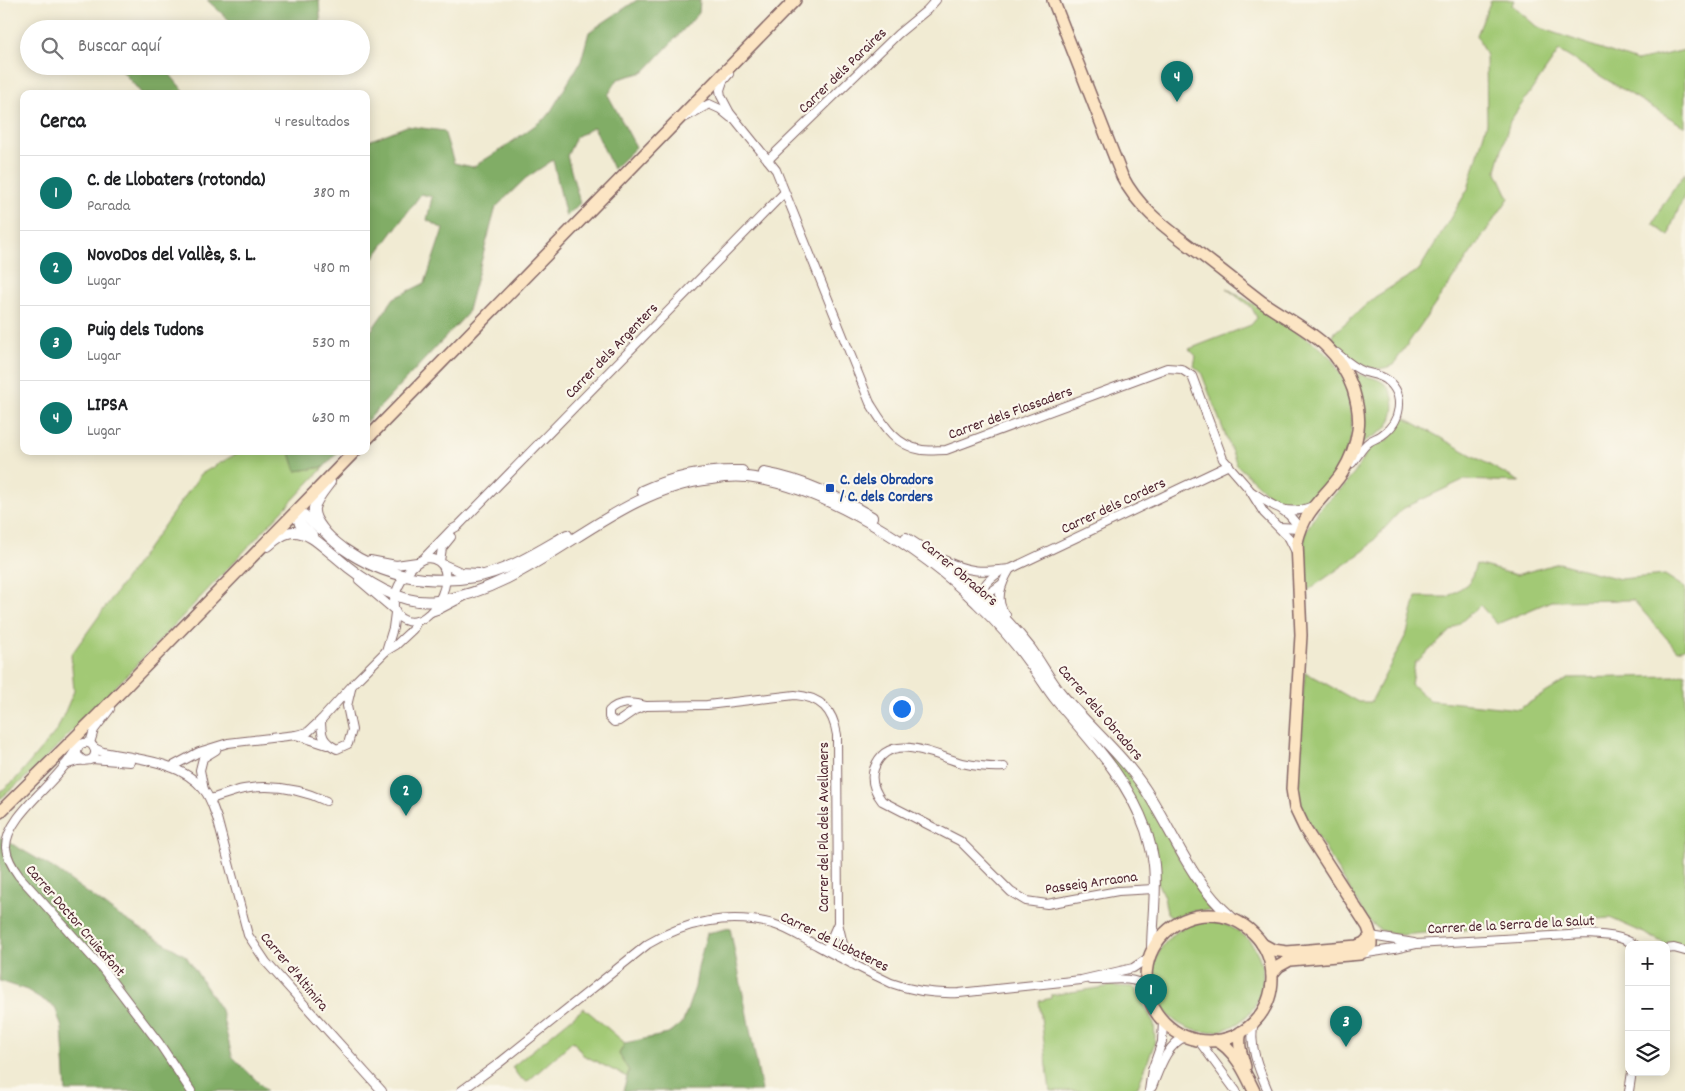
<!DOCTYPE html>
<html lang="es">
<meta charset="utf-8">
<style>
:root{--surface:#fff;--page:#f6f6f6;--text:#202124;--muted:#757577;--line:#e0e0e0;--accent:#0f766e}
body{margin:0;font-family:Dekko,sans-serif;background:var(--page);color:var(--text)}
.controls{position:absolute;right:15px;bottom:15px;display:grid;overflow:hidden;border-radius:10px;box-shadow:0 2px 12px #0003}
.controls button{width:45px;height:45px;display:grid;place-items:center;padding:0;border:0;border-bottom:1px solid var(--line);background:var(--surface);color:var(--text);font:25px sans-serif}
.you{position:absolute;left:901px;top:708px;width:18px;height:18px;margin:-12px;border:4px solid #fff;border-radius:50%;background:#1a73e8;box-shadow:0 0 0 8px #1a73e833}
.badge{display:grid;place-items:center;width:32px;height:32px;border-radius:50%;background:var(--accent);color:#fff;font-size:16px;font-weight:700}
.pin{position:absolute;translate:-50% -41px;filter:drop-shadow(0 1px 2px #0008)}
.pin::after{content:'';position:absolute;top:26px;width:18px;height:15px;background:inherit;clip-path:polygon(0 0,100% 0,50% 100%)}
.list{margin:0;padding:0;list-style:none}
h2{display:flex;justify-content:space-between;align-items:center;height:65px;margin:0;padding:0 20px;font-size:21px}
h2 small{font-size:16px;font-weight:400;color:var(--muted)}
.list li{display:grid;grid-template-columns:32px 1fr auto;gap:15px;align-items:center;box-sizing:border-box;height:75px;padding:0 20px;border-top:1px solid var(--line)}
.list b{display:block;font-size:19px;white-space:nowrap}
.list p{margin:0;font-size:16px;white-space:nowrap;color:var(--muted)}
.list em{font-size:16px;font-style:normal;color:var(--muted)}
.icon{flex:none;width:28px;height:28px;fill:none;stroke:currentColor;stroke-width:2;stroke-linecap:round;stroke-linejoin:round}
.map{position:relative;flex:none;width:1685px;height:1091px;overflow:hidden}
.search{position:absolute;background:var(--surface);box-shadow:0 2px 12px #0003;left:20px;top:20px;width:350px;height:55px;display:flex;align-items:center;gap:12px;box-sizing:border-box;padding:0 18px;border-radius:28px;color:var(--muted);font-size:19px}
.panel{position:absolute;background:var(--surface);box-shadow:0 2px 12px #0003;left:20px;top:90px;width:350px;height:365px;border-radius:10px}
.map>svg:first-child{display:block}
.green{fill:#a2c974;stroke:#767450}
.forest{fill:#81ad66;stroke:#666648}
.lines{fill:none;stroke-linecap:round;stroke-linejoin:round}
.minor-casing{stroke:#846666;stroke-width:10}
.tertiary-casing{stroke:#846666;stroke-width:12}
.secondary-casing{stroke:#846666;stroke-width:14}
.minor{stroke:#fff;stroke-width:8}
.tertiary{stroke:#fff;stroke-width:10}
.secondary{stroke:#fce5c4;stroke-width:11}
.transit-dot{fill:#1a4fb4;stroke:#fbf7ec;stroke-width:2}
.labels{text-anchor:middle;stroke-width:4.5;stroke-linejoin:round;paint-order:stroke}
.street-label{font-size:15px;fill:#4a1f2b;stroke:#fbf7ec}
.transit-label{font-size:15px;font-weight:bold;fill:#164399;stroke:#fbf7ec;text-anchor:start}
</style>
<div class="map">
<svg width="1685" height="1091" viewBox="0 0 1685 1091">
<rect width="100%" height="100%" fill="#fbf7ec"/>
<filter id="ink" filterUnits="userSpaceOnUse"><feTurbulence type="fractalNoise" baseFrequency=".02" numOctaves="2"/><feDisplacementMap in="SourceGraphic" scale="10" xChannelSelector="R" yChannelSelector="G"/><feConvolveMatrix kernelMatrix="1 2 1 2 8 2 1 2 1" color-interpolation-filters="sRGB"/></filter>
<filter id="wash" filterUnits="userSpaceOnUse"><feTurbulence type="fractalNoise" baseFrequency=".0096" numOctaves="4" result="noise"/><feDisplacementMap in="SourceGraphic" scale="20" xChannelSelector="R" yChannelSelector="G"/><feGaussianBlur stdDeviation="1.12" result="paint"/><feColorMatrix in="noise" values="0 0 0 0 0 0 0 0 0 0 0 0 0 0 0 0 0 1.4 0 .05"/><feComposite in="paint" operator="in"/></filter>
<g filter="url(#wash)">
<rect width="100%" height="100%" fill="#f1ebd3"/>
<g class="green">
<path d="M 1491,0 L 1514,0 L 1512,5 L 1537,27 L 1637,61 L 1685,50 L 1685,127 L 1559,51 L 1510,121 L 1496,170 L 1509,198 L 1393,365 C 1368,377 1347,356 1332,339 L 1335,332 L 1375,297 L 1419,270 L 1468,189 L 1487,123 L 1486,56 L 1477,35 Z"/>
<path d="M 1685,173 L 1685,194 L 1671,227 L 1669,236 L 1653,224 L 1664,203 Z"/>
<path d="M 1226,288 L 1268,313 L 1317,345 L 1331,358 L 1344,380 L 1349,399 L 1352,420 L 1351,439 L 1344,458 L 1332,477 L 1317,495 L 1306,504 L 1290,507 L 1278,504 L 1237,465 L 1201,372 L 1194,366 L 1196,356 L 1189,349 L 1251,325 L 1257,318 L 1252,308 Z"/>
<path d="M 1355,374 C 1363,376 1375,377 1382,382 C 1397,391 1397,415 1386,428 C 1380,434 1369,438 1362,443 C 1364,419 1363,397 1355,374 Z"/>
<path d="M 1405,418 L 1520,482 L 1463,480 L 1402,509 L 1365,550 L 1307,591 L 1304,551 L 1305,532 L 1320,508 L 1343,487 L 1354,474 L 1363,460 L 1366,453 L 1370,448 L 1389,439 Z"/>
<path d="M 241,451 L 293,451 L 290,453 L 296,471 L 324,467 L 124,678 L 30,774 L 0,799 L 0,792 L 15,780 L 57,730 L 74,691 L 71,655 L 201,474 Z"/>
<path d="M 1559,563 L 1620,579 L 1665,575 L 1685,588 L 1685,648 L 1677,650 L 1633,600 L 1551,601 L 1497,624 L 1480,605 L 1415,663 L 1411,684 L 1429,700 L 1519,709 L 1570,678 L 1675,676 L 1685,673 L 1685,954 L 1646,934 L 1610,918 L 1401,935 L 1380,930 L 1368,920 L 1298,804 L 1295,778 L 1305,672 L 1358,702 L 1371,702 L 1407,633 L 1416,597 L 1448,597 L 1470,582 L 1476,564 L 1516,575 Z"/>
<path d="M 1107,752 L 1111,753 L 1130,775 L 1144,796 L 1180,860 L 1216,910 L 1193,911 L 1173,918 L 1167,913 L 1164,897 L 1158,884 L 1157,861 Z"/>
<circle cx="1208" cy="977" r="55"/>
<path d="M 1112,986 L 1133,987 L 1137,992 L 1154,1023 L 1155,1037 L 1154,1045 L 1138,1087 L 1123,1091 L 1050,1091 L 1039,1001 L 1051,998 L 1051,995 Z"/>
<path d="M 584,1008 L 625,1043 L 619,1054 L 629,1071 L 627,1077 L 583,1055 L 573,1041 L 527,1082 L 519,1077 L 512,1067 Z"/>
</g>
<g class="forest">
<path d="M 207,0 L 319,0 L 321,29 L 239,29 Z"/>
<path d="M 637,0 L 700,0 L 699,13 L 644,72 L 618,79 L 608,95 L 636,147 L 613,169 L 594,127 L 576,137 L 567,156 L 580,203 L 566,217 L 553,160 L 526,178 L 496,207 L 467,314 L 366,422 L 366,338 L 394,298 L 425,283 L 443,229 L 427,220 L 432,197 L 421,194 L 366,268 L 366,142 L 407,126 L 444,131 L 454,163 L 473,167 L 502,149 L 548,116 L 581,61 L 589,32 Z"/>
<path d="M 118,66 L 163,66 L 186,94 L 142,94 Z"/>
<path d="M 293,451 L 339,451 L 324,467 L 296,471 L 290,453 Z"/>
<path d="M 0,837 L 53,868 L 118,915 L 186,956 L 221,1010 L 232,1056 L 267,1091 L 66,1091 L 62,1028 L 55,1007 L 27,990 L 0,981 Z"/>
<path d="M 730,928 L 762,1091 L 623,1091 L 629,1071 L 619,1054 L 625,1043 L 668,1034 L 683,1022 L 695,987 L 698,967 L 707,933 Z"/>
</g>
</g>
<g filter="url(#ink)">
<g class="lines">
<defs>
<g id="minor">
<path d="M 729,74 L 723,81 L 720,90 L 721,96 L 730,113 L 776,170 L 870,403 C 883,424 895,446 922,450 C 929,451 938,450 946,450 L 1167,368 L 1181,369 L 1192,376 L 1223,459 L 1249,489 L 1264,513 L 1289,538 L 1295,550"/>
<path d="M 686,117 L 709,104 L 720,109 L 731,118"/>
<path d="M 768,160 L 898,34 L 927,10 L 936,0"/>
<path d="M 1337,353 C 1345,360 1354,368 1365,372 C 1372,374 1381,375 1387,380 C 1406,395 1401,422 1382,435 C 1378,438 1373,439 1369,442 C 1361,448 1358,456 1352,463"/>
<path d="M 1252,492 C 1274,507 1287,517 1313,506"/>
<path d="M 1282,510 L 1289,515 L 1300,528"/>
<path d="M 1279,527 L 1300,528"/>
<path d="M 427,558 C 468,560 433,634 404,620 C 378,609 408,561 427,558 Z"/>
<path d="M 423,559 L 451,530 L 458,526 L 784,193"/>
<path d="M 370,560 L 396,565 L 417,562"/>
<path d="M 944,560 C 969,573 983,572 1010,569 L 1229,465"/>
<path d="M 440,561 L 442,548 L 451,537"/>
<path d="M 443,564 L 461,572 L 479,573"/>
<path d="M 359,580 L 393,609"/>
<path d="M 979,595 L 985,596 L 1002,584"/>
<path d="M 982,599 C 982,583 990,579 1002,570"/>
<path d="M 431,612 L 440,609 L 465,596"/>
<path d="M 1006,615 C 994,601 1001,584 1010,569"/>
<path d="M 386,651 L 393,628 L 395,613"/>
<path d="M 646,706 C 634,702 618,701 609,711 L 609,717 L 614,722 L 619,721 L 635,710 L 646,706 L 707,705 L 795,695 C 821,697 833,710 837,735 L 838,923 L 826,950"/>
<path d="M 321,720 C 321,736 323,742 337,749 L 348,744 L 352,730 L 347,706 L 351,689"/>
<path d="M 296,735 L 327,745"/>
<path d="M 90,743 L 94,730 L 110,709"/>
<path d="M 78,746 C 74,752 70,759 65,765 C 50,787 5,819 6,848 C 7,859 13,868 19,876 L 102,968 L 159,1043 L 191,1091"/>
<path d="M 94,748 L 103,752 C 137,759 181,761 204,790 C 211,798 213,809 217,818 L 248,935 L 266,962 L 382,1091"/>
<path d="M 92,759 L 130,762"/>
<path d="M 65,765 C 69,764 73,762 77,761 C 82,760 88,762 92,759 C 99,752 93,741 84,743 C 78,744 77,749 77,755 L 84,761"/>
<path d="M 171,767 L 199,752 L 228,743 L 296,735 L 308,732 L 321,720 L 357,680 L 386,651 L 396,645 L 413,629 L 417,621"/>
<path d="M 1004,767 C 990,768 976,766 962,763 C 936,756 888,729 874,769 C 870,781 875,792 882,801 L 960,841 L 1011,892 L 1026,901 L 1047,904 L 1118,891 L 1154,889"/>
<path d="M 204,790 L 200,770 L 203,758 L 216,750"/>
<path d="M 210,799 C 221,796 233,791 244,789 C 272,784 300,789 326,801"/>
<path d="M 838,923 L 843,944 L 852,964"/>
<path d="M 1371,936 L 1414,943"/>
<path d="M 1666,949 L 1674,948 L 1685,951"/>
<path d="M 1360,954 L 1394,949 L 1416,944 L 1586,934 C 1603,935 1620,935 1635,945"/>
<path d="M 1091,980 C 1109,981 1130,975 1146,986"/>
<path d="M 1254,1022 C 1248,1044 1259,1070 1268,1091"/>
<path d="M 1199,1041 L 1236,1091"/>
<path d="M 1152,1087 C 1159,1070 1167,1043 1186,1037"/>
<path d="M 461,1091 L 498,1064 L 648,944 C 686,921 730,913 773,924 C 789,929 804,939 818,946 C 842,959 866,971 891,983 C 913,991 936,994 959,993 L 1081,980 L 1133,968 L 1148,958"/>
<path d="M 1149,1091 L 1152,1070 L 1162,1042 L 1163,1021"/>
<path d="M 1629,1091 L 1632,1072"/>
</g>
<g id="tertiary">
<path d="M 764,473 C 804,480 837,497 872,517"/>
<path d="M 330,482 C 325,489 316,499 314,508 C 313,515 318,523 322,528 C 328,537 336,543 344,549 C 382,576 428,585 474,577 C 507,572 539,551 567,535"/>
<path d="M 642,491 C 674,476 707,470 742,471"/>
<path d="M 296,512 L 300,524 L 312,535"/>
<path d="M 296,512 L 304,515 L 320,529"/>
<path d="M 906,538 C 952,567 996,605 1030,648 C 1041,663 1050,681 1062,695 C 1089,727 1122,754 1145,789 C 1173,832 1191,882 1231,917"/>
<path d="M 268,546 C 275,540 284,532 294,532 C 310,532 323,547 335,556 C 362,580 399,606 437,601 C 539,587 608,490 711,479 C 722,477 735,476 747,477 C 824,486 923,549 977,603 C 996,621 1014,641 1029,662 C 1039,674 1047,689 1057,701 C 1091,741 1128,779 1146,830 C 1149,841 1153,854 1154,865 C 1157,892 1152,922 1152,950"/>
</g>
<g id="secondary">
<path d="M 1053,0 L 1122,176 C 1139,210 1169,230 1199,253 C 1220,269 1241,286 1262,302 C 1301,329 1336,340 1353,389 C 1357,402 1360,417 1358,430 C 1356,445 1350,460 1342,473 C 1324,499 1305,508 1297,542 L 1301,635 L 1292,789 L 1295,808 L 1305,829 L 1368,927 L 1371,936 L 1371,945 L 1360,954 L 1290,960 L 1279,966 L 1272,974"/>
<path d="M 366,440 L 795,0"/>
<path d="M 0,812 L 98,715 L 355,451"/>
<circle cx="1209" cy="978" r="63"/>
<path d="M 1262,944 L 1273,950 L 1287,952 L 1357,946 L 1364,943 L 1371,936"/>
<path d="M 1241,1032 C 1237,1044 1242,1055 1245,1067"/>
<path d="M 1215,1040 C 1234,1048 1246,1074 1254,1091"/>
</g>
</defs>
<use href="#minor" class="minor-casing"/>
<use href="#tertiary" class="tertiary-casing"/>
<use href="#secondary" class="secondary-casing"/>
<use href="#minor" class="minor"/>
<use href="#tertiary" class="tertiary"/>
<use href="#secondary" class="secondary"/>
</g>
</g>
<rect class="transit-dot" x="825" y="483" width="10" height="10" rx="2.5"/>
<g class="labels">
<g class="street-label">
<text transform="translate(842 70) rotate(-44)" y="5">Carrer dels Paraires</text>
<text transform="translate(611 350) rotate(-46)" y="5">Carrer dels Argenters</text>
<text transform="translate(1010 412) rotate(-20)" y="5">Carrer dels Flassaders</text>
<text transform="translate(1113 505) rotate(-25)" y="5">Carrer dels Corders</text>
<text transform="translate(960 572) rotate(40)" y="5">Carrer Obradors</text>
<text transform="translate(1101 712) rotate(49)" y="5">Carrer dels Obradors</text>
<text transform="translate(823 827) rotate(-90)" y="5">Carrer del Pla dels Avellaners</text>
<text transform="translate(1091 882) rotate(-8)" y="5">Passeig Arraona</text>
<text transform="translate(76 920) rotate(49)" y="5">Carrer Doctor Cruisafont</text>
<text transform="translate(1511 924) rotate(-3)" y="5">Carrer de la Serra de la Salut</text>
<text transform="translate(835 941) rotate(26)" y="5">Carrer de Llobateres</text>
<text transform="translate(295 971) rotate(50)" y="5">Carrer d'Altimira</text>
</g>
<g class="transit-label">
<text x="840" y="484">C. dels Obradors<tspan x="840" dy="17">/ C. dels Corders</tspan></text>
</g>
</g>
</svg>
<div class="controls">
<button>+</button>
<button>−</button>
<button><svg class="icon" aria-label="layers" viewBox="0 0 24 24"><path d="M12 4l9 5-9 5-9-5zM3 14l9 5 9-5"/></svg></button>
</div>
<div class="you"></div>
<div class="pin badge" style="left:1151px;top:1015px">1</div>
<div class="pin badge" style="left:406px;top:816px">2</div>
<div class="pin badge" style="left:1346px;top:1047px">3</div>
<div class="pin badge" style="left:1177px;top:102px">4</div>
<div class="search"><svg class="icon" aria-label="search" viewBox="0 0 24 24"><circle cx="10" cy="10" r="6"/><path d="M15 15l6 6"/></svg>Buscar aquí</div>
<section class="panel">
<h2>Cerca<small>4 resultados</small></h2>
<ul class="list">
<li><span class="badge">1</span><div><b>C. de Llobaters (rotonda)</b><p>Parada</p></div><em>380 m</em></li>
<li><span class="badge">2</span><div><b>NovoDos del Vallès, S. L.</b><p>Lugar</p></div><em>480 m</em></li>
<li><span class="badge">3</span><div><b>Puig dels Tudons</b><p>Lugar</p></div><em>530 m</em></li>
<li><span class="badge">4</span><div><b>LIPSA</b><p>Lugar</p></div><em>630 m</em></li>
</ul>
</section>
</div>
